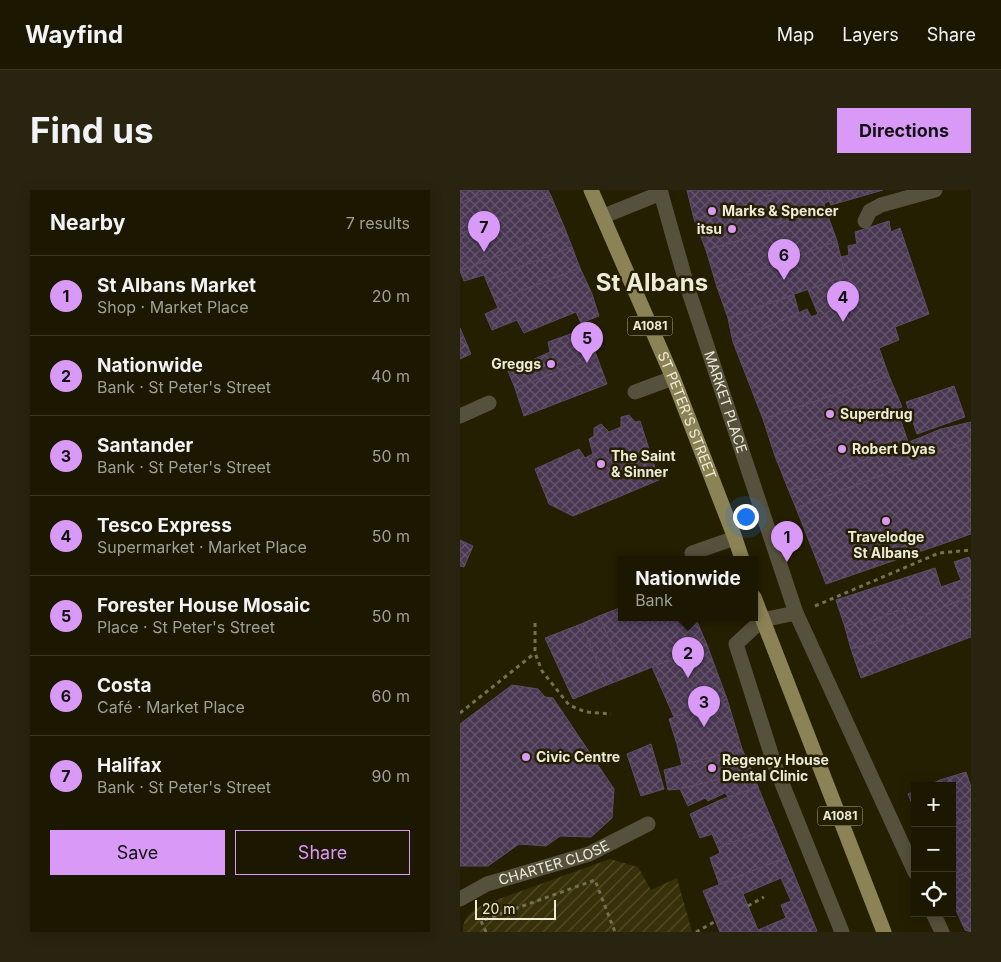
<!DOCTYPE html>
<meta charset="utf-8">
<style>
:root{--surface:#1b1700;--page:#28240f;--text:#f1f3f6;--muted:#a09f99;--line:#393622;--accent:#d99af7}
body{margin:0;font-family:Inter,sans-serif;background:var(--page);color:var(--text)}
.controls{position:absolute;right:15px;bottom:15px;display:grid;overflow:hidden;border-radius:0px;box-shadow:0 2px 12px #0003}
.controls button{width:45px;height:45px;display:grid;place-items:center;padding:0;border:0;border-bottom:1px solid var(--line);background:var(--surface);color:var(--text);font:25px sans-serif}
.scale{position:absolute;left:15px;bottom:12px;width:81px;box-sizing:border-box;padding-left:5px;border:2px solid #eeecd9;border-top:0;font-size:14px;line-height:18px;white-space:nowrap;color:#eeecd9;-webkit-text-stroke:4px #241f00;paint-order:stroke}
.you{position:absolute;left:285px;top:326px;width:18px;height:18px;margin:-12px;border:4px solid #fff;border-radius:50%;background:#1a73e8;box-shadow:0 0 0 8px #1a73e833}
.badge{display:grid;place-items:center;width:32px;height:32px;border-radius:50%;background:var(--accent);color:#111;font-size:16px;font-weight:700}
.pin{position:absolute;translate:-50% -41px;filter:drop-shadow(0 1px 2px #0008)}
.pin::after{content:'';position:absolute;top:26px;width:18px;height:15px;background:inherit;clip-path:polygon(0 0,100% 0,50% 100%)}
.popup{position:absolute;left:158px;top:366px;width:140px;height:65px;box-sizing:border-box;display:grid;place-content:center;border-radius:0px;background:var(--surface);filter:drop-shadow(0 1px 4px #0005);font-size:16px;white-space:nowrap;color:var(--muted)}
.popup b{font-size:19px;color:var(--text)}
.popup::after{content:'';position:absolute;left:50%;top:100%;margin-left:-10px;border:10px solid transparent;border-top-color:var(--surface)}
.list{margin:0;padding:0;list-style:none}
h2{display:flex;justify-content:space-between;align-items:center;height:65px;margin:0;padding:0 20px;font-size:21px}
h2 small{font-size:16px;font-weight:400;color:var(--muted)}
.list li{display:grid;grid-template-columns:32px 1fr auto;gap:15px;align-items:center;box-sizing:border-box;height:80px;padding:0 20px;border-top:1px solid var(--line)}
.list b{display:block;font-size:19px;white-space:nowrap}
.list p{margin:0;font-size:16px;white-space:nowrap;color:var(--muted)}
.list em{font-size:16px;font-style:normal;color:var(--muted)}
.actions{display:flex;gap:10px;padding:15px 20px}
.actions a{flex:1;padding:11px 0;border:1px solid var(--accent);border-radius:0px;text-align:center;font-size:18px;color:var(--accent)}
.actions .main{background:var(--accent);color:#111}
.icon{flex:none;width:28px;height:28px;fill:none;stroke:currentColor;stroke-width:2;stroke-linecap:round;stroke-linejoin:round}
.map{position:relative;flex:none;width:511px;height:742px;overflow:hidden;border-radius:0px}
header{display:flex;align-items:center;gap:30px;box-sizing:border-box;height:70px;padding:0 25px;background:var(--surface);border-bottom:1px solid var(--line)}
header strong{font-size:24px}
nav{display:flex;gap:28px;margin-inline-start:auto;font-size:18px}
.intro{display:flex;align-items:center;justify-content:space-between;box-sizing:border-box;height:120px;padding:0 30px}
h1{margin:0;font-size:35px}
.button{padding:12px 22px;border-radius:0px;background:var(--accent);color:#111;font-size:18px;font-weight:700}
main{display:flex;gap:30px;padding:0 30px}
aside{flex:1;background:var(--surface);border-radius:0px;box-shadow:0 2px 12px #0003}
.map>svg:first-child{display:block}
.garden{fill:url(#garden-furrows)}
.building{fill:url(#building-cross-hatch);stroke:#5f4c68;fill-rule:evenodd}
.lines{fill:none;stroke-linecap:round;stroke-linejoin:round}
.path{stroke:#737055;stroke-width:3;stroke-dasharray:4 4;stroke-linecap:butt}
.lane{stroke:#55513c;stroke-width:15}
.street{stroke:#55513c;stroke-width:15}
.primary{stroke:#8b8356;stroke-width:15}
.poi-dot{fill:#d99af7;stroke:#241f00;stroke-width:2}
.labels{text-anchor:middle;stroke-width:5;stroke-linejoin:round;paint-order:stroke}
.shield{fill:#241f00;stroke:#b1ae98;stroke-width:1}
.shield-label{font-size:12px;font-weight:bold;fill:#eeecd9}
.poi-label{font-size:14px;font-weight:bold;fill:#eeecd9;stroke:#241f00;text-anchor:start}
.street-label{font-size:14px;fill:#eeecd9;stroke:#241f00}
.town-label{font-size:24px;font-weight:bold;fill:#eeecd9;stroke:#241f00}
</style>
<header>
<strong>Wayfind</strong>
<nav><a>Map</a><a>Layers</a><a>Share</a></nav>
</header>
<div class="intro"><h1>Find us</h1><a class="button">Directions</a></div>
<main>
<aside>
<h2>Nearby<small>7 results</small></h2>
<ul class="list">
<li><span class="badge">1</span><div><b>St Albans Market</b><p>Shop · Market Place</p></div><em>20 m</em></li>
<li><span class="badge">2</span><div><b>Nationwide</b><p>Bank · St Peter's Street</p></div><em>40 m</em></li>
<li><span class="badge">3</span><div><b>Santander</b><p>Bank · St Peter's Street</p></div><em>50 m</em></li>
<li><span class="badge">4</span><div><b>Tesco Express</b><p>Supermarket · Market Place</p></div><em>50 m</em></li>
<li><span class="badge">5</span><div><b>Forester House Mosaic</b><p>Place · St Peter's Street</p></div><em>50 m</em></li>
<li><span class="badge">6</span><div><b>Costa</b><p>Café · Market Place</p></div><em>60 m</em></li>
<li><span class="badge">7</span><div><b>Halifax</b><p>Bank · St Peter's Street</p></div><em>90 m</em></li>
</ul>
<div class="actions"><a class="main">Save</a><a>Share</a></div>
</aside>
<div class="map">
<svg width="511" height="742" viewBox="0 0 511 742">
<defs>
<pattern id="garden-furrows" width="10" height="10" patternUnits="userSpaceOnUse" patternTransform="scale(1.25)"><rect width="10" height="10" fill="#373009"/><path d="M-1 1l2-2M0 10L10 0M9 11l2-2" fill="none" stroke="#544e2c"/></pattern>
<pattern id="building-cross-hatch" width="8" height="8" patternUnits="userSpaceOnUse" patternTransform="scale(1.25)"><rect width="8" height="8" fill="#4a3853"/><path d="M0 0l8 8M0 8l8-8" fill="none" stroke="#64556b"/></pattern>
</defs>
<rect width="100%" height="100%" fill="#241f00"/>
<path class="garden" d="M 150,669 L 178,677 L 191,700 L 217,688 L 232,742 L 3,742 C 2,728 11,722 22,715 Z"/>
<g class="building">
<path d="M 0,0 L 30,0 L 0,13 Z"/>
<path d="M 30,0 L 88,0 L 91,6 L 0,44 L 0,13 Z"/>
<path d="M 227,0 L 333,0 L 307,6 L 309,12 L 234,29 Z"/>
<path d="M 333,0 L 368,0 L 371,15 L 369,11 L 365,13 L 364,15 L 281,50 L 246,60 L 234,29 L 309,12 L 307,6 Z"/>
<path d="M 368,0 L 423,0 L 371,15 Z"/>
<path d="M 91,6 L 105,39 L 0,81 L 0,44 Z"/>
<path d="M 364,15 L 377,51 L 257,97 L 246,60 L 281,50 Z"/>
<path d="M 429,31 L 431,42 L 440,38 L 469,124 L 435,137 L 439,150 L 419,158 L 429,186 L 303,229 L 273,152 L 347,119 L 351,127 L 358,124 L 348,100 L 385,86 L 381,67 L 389,65 L 388,56 L 397,54 L 395,42 Z"/>
<path d="M 105,39 L 112,57 L 26,90 L 24,85 L 4,91 L 0,81 Z"/>
<path d="M 377,51 L 385,86 L 268,128 L 257,97 Z"/>
<path d="M 112,57 L 120,78 L 35,111 L 26,90 Z"/>
<path d="M 120,78 L 132,104 L 139,126 L 121,133 L 116,122 L 64,143 L 57,130 L 32,140 L 25,124 L 38,118 L 35,111 Z"/>
<path d="M 334,105 L 339,123 L 273,152 L 268,128 Z"/>
<path d="M 0,138 L 11,164 L 0,169 Z"/>
<path d="M 116,142 L 119,148 L 129,146 L 137,167 L 55,198 L 48,181 L 90,162 L 88,152 Z"/>
<path d="M 137,167 L 147,194 L 64,226 L 55,198 Z"/>
<path d="M 429,186 L 442,217 L 315,266 L 303,229 Z"/>
<path d="M 494,196 L 505,227 L 457,244 L 446,212 Z"/>
<path d="M 437,219 L 448,252 L 329,301 L 315,266 Z"/>
<path d="M 169,225 L 175,232 L 180,231 L 199,290 L 113,326 L 89,314 L 75,279 L 119,259 L 125,268 L 133,264 L 129,249 L 134,246 L 134,238 L 141,234 L 149,242 L 161,237 L 161,227 Z"/>
<path d="M 511,232 L 511,251 L 336,318 L 329,301 L 481,239 Z"/>
<path d="M 511,251 L 511,344 L 366,394 L 336,318 Z"/>
<path d="M 0,350 L 13,356 L 4,377 L 0,376 Z"/>
<path d="M 509,367 L 511,372 L 511,405 L 449,433 L 444,418 L 402,435 L 400,431 L 385,437 L 376,410 L 475,378 L 481,397 L 501,390 L 494,372 Z"/>
<path d="M 511,405 L 511,447 L 401,488 L 391,459 L 417,451 L 416,447 Z"/>
<path d="M 162,417 L 162,427 L 235,427 L 247,455 L 165,488 L 139,426 Z"/>
<path d="M 444,418 L 449,433 L 416,447 L 417,451 L 391,459 L 385,437 L 400,431 L 402,435 Z"/>
<path d="M 139,426 L 165,488 L 147,495 L 121,434 Z"/>
<path d="M 121,434 L 147,495 L 113,509 L 85,448 Z"/>
<path d="M 247,455 L 267,509 L 214,527 L 192,477 Z"/>
<path d="M 52,495 L 78,499 L 85,507 L 93,508 L 154,599 L 152,628 L 131,647 L 100,646 L 86,656 L 59,654 L 28,676 L 0,676 L 0,534 Z"/>
<path d="M 267,509 L 282,559 L 222,576 L 217,554 L 209,529 Z"/>
<path d="M 191,554 L 204,599 L 181,606 L 167,564 Z"/>
<path d="M 282,559 L 292,581 L 220,599 L 208,600 L 204,580 Z"/>
<path d="M 292,581 L 298,597 L 268,607 L 265,603 L 248,611 L 245,608 L 228,616 L 220,599 Z"/>
<path d="M 506,582 L 511,597 L 511,629 L 492,636 L 492,596 L 467,596 L 480,590 Z"/>
<path d="M 298,597 L 314,636 L 258,658 L 252,644 L 240,648 L 230,624 L 260,610 Z"/>
<path d="M 455,601 L 455,621 L 448,604 Z"/>
<path d="M 511,629 L 511,681 L 492,688 L 492,636 Z"/>
<path d="M 314,636 L 327,667 L 259,694 L 250,668 L 260,663 L 258,658 Z"/>
<path d="M 327,667 L 357,741 L 354,742 L 260,742 L 243,701 ZM 321,688 L 331,711 L 321,715 L 326,728 L 298,740 L 283,704 Z"/>
<path d="M 511,681 L 511,742 L 505,740 L 492,711 L 492,688 Z"/>
</g>
<g class="lines">
<g class="path">
<path d="M 355,416 L 479,363 L 511,360"/>
<path d="M 75,433 L 75,463 L 82,481 L 109,515 L 126,522 L 151,524"/>
<path d="M 0,523 L 75,463"/>
<path d="M 288,716 L 304,707"/>
<path d="M 26,742 L 21,731 L 135,690 L 155,742"/>
<path d="M 236,742 L 256,731"/>
</g>
<g class="lane">
<path d="M 405,31 L 410,21 L 421,15 L 475,0"/>
<path d="M 473,723 L 482,742"/>
<path d="M 382,742 L 315,576 L 276,454 L 302,430 L 336,423 L 455,682"/>
</g>
<g class="street">
<path id="s1" d="M 200,0 L 228,99 L 336,423"/>
<path d="M 144,26 L 201,3"/>
<path d="M 175,202 L 213,188"/>
<path d="M 0,226 L 29,213"/>
<path d="M 232,363 L 275,348"/>
<path id="s2" d="M 0,709 L 27,694 L 129,664 L 188,634"/>
</g>
<g class="primary">
<path id="s3" d="M 131,0 L 213,188 L 275,348 L 282,369"/>
<path d="M 294,407 L 424,742"/>
</g>
</g>
<g class="poi-dot">
<circle cx="252" cy="21" r="5"/>
<circle cx="272" cy="39" r="5"/>
<circle cx="91" cy="174" r="5"/>
<circle cx="370" cy="224" r="5"/>
<circle cx="382" cy="259" r="5"/>
<circle cx="141" cy="274" r="5"/>
<circle cx="426" cy="331" r="5"/>
<circle cx="66" cy="567" r="5"/>
<circle cx="252" cy="578" r="5"/>
</g>
<g class="labels">
<g class="shield">
<rect x="167.5" y="126.5" width="45" height="19" rx="4"/>
<rect x="357.5" y="616.5" width="45" height="19" rx="4"/>
</g>
<g class="shield-label">
<text x="190" y="140">A1081</text>
<text x="380" y="630">A1081</text>
</g>
<g class="poi-label">
<text x="262" y="26">Marks &amp; Spencer</text>
<text x="262" y="44" text-anchor="end">itsu</text>
<text x="81" y="179" text-anchor="end">Greggs</text>
<text x="380" y="229">Superdrug</text>
<text x="392" y="264">Robert Dyas</text>
<text x="151" y="271">The Saint<tspan x="151" dy="16">&amp; Sinner</tspan></text>
<text x="426" y="352" text-anchor="middle">Travelodge<tspan x="426" dy="16">St Albans</tspan></text>
<text x="76" y="572">Civic Centre</text>
<text x="262" y="575">Regency House<tspan x="262" dy="16">Dental Clinic</tspan></text>
</g>
<g class="street-label">
<text dy="5" stroke="none"><textPath href="#s1" startOffset="222">MARKET PLACE</textPath></text>
<text dy="5" stroke="none"><textPath href="#s3" startOffset="245">ST PETER'S STREET</textPath></text>
<text dy="5" stroke="none"><textPath href="#s2" startOffset="101">CHARTER CLOSE</textPath></text>
</g>
<g class="town-label">
<text x="192" y="101">St Albans</text>
</g>
</g>
</svg>
<div class="controls">
<button>+</button>
<button>−</button>
<button><svg class="icon" aria-label="locate" viewBox="0 0 24 24"><circle cx="12" cy="12" r="6"/><path d="M12 2v4M12 18v4M2 12h4M18 12h4"/></svg></button>
</div>
<div class="scale">20 m</div>
<div class="you"></div>
<div class="pin badge" style="left:327px;top:372px">1</div>
<div class="pin badge" style="left:228px;top:488px">2</div>
<div class="popup"><b>Nationwide</b>Bank</div>
<div class="pin badge" style="left:244px;top:537px">3</div>
<div class="pin badge" style="left:383px;top:132px">4</div>
<div class="pin badge" style="left:127px;top:173px">5</div>
<div class="pin badge" style="left:324px;top:90px">6</div>
<div class="pin badge" style="left:24px;top:62px">7</div>
</div>
</main>
